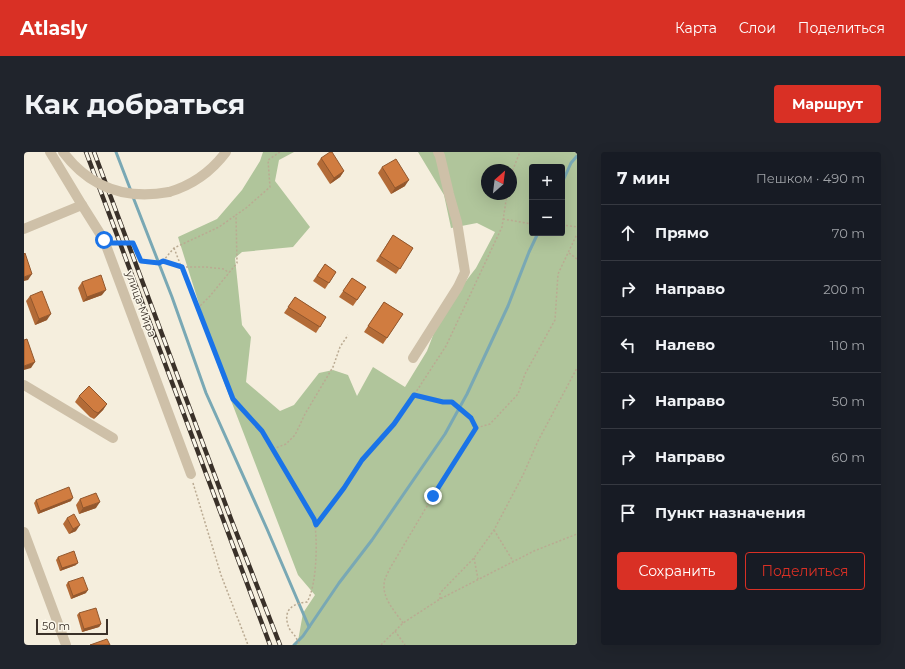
<!DOCTYPE html>
<html lang="ru">
<meta charset="utf-8">
<style>
:root{--surface:#171b24;--page:#20242c;--text:#f1f3f6;--muted:#9ea1a6;--line:#363941;--accent:#d93025}
body{margin:0;font-family:Montserrat,sans-serif;background:var(--page);color:var(--text)}
.controls{position:absolute;right:12px;top:12px;display:grid;overflow:hidden;border-radius:4px;box-shadow:0 4px 16px #0002}
.controls button{width:36px;height:36px;display:grid;place-items:center;padding:0;border:0;border-bottom:1px solid var(--line);background:var(--surface);color:var(--text);font:20px sans-serif}
.compass{position:absolute;left:457px;top:12px;width:36px;height:36px;border-radius:50%;background:var(--surface);box-shadow:0 4px 16px #0002;rotate:28deg}
.scale{position:absolute;left:12px;bottom:10px;width:72px;box-sizing:border-box;padding-left:4px;border:2px solid #3a3129;border-top:0;font-size:11px;line-height:14px;white-space:nowrap;color:#3a3129;-webkit-text-stroke:3px #fbf7ea;paint-order:stroke}
.stop{position:absolute;width:12px;height:12px;margin:-9px;border:3px solid #1a73e8;border-radius:50%;background:#fff}
.stop.end{background:#1a73e8;border-color:#fff;box-shadow:0 1px 4px #0008}
.list{margin:0;padding:0;list-style:none}
h2{display:flex;justify-content:space-between;align-items:center;height:52px;margin:0;padding:0 16px;font-size:17px}
h2 small{font-size:13px;font-weight:400;color:var(--muted)}
.list li{display:grid;grid-template-columns:26px 1fr auto;gap:12px;align-items:center;box-sizing:border-box;height:56px;padding:0 16px;border-top:1px solid var(--line)}
.list b{display:block;font-size:15px;white-space:nowrap}
.list em{font-size:13px;font-style:normal;color:var(--muted)}
.actions{display:flex;gap:8px;padding:12px 16px}
.actions a{flex:1;padding:9px 0;border:1px solid var(--accent);border-radius:4px;text-align:center;font-size:14px;color:var(--accent)}
.actions .main{background:var(--accent);color:#fff}
.icon{flex:none;width:22px;height:22px;fill:none;stroke:currentColor;stroke-width:2;stroke-linecap:round;stroke-linejoin:round}
.map{position:relative;flex:none;width:553px;height:493px;overflow:hidden;border-radius:4px}
header{display:flex;align-items:center;gap:24px;box-sizing:border-box;height:56px;padding:0 20px;background:var(--accent);color:#fff}
header strong{font-size:19px}
nav{display:flex;gap:22px;margin-inline-start:auto;font-size:14px}
.intro{display:flex;align-items:center;justify-content:space-between;box-sizing:border-box;height:96px;padding:0 24px}
h1{margin:0;font-size:28px}
.button{padding:10px 18px;border-radius:4px;background:var(--accent);color:#fff;font-size:14px;font-weight:700}
main{display:flex;gap:24px;padding:0 24px}
aside{flex:1;background:var(--surface);border-radius:4px;box-shadow:0 4px 16px #0002}
.map>svg:first-child{display:block}
.green{fill:#b0c59b;fill-rule:evenodd}
.lines{fill:none;stroke-linecap:round;stroke-linejoin:round}
.stream{stroke:#79a8b4;stroke-width:3}
.path{stroke:#baaa92;stroke-width:1.5;stroke-dasharray:2 2;stroke-linecap:butt}
.minor{stroke:#cec0a8;stroke-width:10}
.tertiary{stroke:#cec0a8;stroke-width:10}
.rail-casing{stroke:#3a3129;stroke-width:4.5}
.rail{stroke:#fbf7ea;stroke-width:3;stroke-dasharray:9;stroke-linecap:butt}
.tertiary-bridge{stroke:#cec0a8;stroke-width:10}
.wall{fill:#b36b37}
.shaded-wall{fill:#92572d}
.building{fill:#d07c40;stroke:#92572d}
.route{stroke:#1a73e8;stroke-width:5}
.labels{text-anchor:middle;stroke-width:3;stroke-linejoin:round;paint-order:stroke}
.street-label{font-size:11px;fill:#3a3129;stroke:#fbf7ea}
</style>
<header>
<strong>Atlasly</strong>
<nav><a>Карта</a><a>Слои</a><a>Поделиться</a></nav>
</header>
<div class="intro"><h1>Как добраться</h1><a class="button">Маршрут</a></div>
<main>
<div class="map">
<svg width="553" height="493" viewBox="0 0 553 493">
<rect width="100%" height="100%" fill="#f5eedd"/>
<path class="green" d="M 239,0 L 270,0 L 255,8 L 251,29 L 286,75 L 269,95 L 218,100 L 211,106 L 218,173 L 227,185 L 222,230 L 256,259 L 270,253 L 295,221 L 309,218 L 324,223 L 333,244 L 349,215 L 381,235 L 403,199 L 413,173 L 435,138 L 452,116 L 471,80 L 453,71 L 427,76 L 420,43 L 394,0 L 553,0 L 553,493 L 270,493 L 274,489 L 279,461 L 291,443 L 274,423 L 198,225 L 154,85 L 193,67 L 218,38 L 236,9 ZM 508,15 L 538,15 L 538,81 L 508,81 ZM 463,18 L 487,18 L 487,42 L 463,42 Z"/>
<g class="lines">
<g class="stream">
<path d="M 92,0 L 107,39"/>
<path d="M 538,31 L 547,11 L 553,4"/>
<path d="M 109,45 L 148,145 L 182,241 L 243,377 L 285,475"/>
<path d="M 270,493 L 279,484 L 315,431 L 348,388 L 421,282 L 443,242 L 484,154 L 505,100 L 514,81"/>
</g>
<g class="path">
<path d="M 256,0 L 244,8 L 246,35 L 222,56 L 212,63 L 213,111 L 186,144 L 174,156 L 209,247 L 238,279 L 290,367 C 294,386 293,434 283,450 C 269,451 259,458 264,473 C 265,478 269,481 271,484 C 273,487 274,490 276,493"/>
<path d="M 487,22 L 496,0"/>
<path d="M 479,67 L 508,72"/>
<path d="M 538,73 L 553,75"/>
<path d="M 91,91 L 109,91 L 117,109 L 135,111 L 139,109 L 150,96 L 195,75 L 212,63"/>
<path d="M 150,96 L 173,156"/>
<path d="M 545,101 L 553,107"/>
<path d="M 139,109 L 158,115 L 181,115 L 200,117 L 205,121"/>
<path d="M 390,243 L 419,250 L 429,250 L 447,266 L 452,276 L 466,272 L 494,242 L 501,222 L 531,168 L 534,122 L 553,82"/>
<path d="M 249,297 L 262,292 L 271,283 L 281,262 L 309,215 L 316,195 L 324,183"/>
<path d="M 169,331 L 197,423 L 224,493"/>
<path d="M 292,373 L 320,336 L 338,308 L 370,272 L 390,243 L 422,194 L 478,75 L 483,42"/>
<path d="M 470,378 L 489,409"/>
<path d="M 450,406 L 454,427"/>
<path d="M 416,447 L 416,441 L 450,406 L 470,378 L 499,323 L 514,289 L 553,216"/>
<path d="M 379,471 C 370,458 356,444 361,427 C 362,424 364,421 365,418 L 409,344 L 452,276"/>
<path d="M 371,479 L 381,493"/>
<path d="M 357,493 L 379,471 L 416,447 L 510,399 L 553,382"/>
</g>
<g class="minor">
<path d="M 26,0 L 58,53"/>
<path d="M 0,77 L 58,53 L 80,88 L 167,322"/>
<path d="M 389,206 L 434,135 L 441,120 L 433,70 L 425,42 L 416,4 L 414,0"/>
<path d="M 0,233 L 89,286"/>
<path d="M 0,380 L 42,493"/>
</g>
<path class="tertiary" d="M 145,40 C 169,33 187,20 202,0"/>
<defs>
<g id="rail">
<path d="M 62,0 L 246,493"/>
<path d="M 70,0 L 207,367 L 256,493"/>
</g>
</defs>
<use href="#rail" class="rail-casing"/>
<use href="#rail" class="rail"/>
<path class="tertiary-bridge" d="M 39,0 C 66,36 102,48 145,40"/>
</g>
<g class="wall">
<path d="M 297,6 L 320,19 L 316,25 L 306,32 L 293,12 Z"/>
<path d="M 358,15 L 381,34 L 367,42 L 354,21 Z"/>
<path d="M 369,83 L 389,96 L 372,122 L 352,109 Z"/>
<path d="M 301,112 L 312,120 L 301,137 L 289,129 Z"/>
<path d="M 328,126 L 342,135 L 329,154 L 315,145 Z"/>
<path d="M 58,130 L 78,143 L 59,150 L 54,136 Z"/>
<path d="M 6,144 L 23,168 L 11,173 L 2,149 Z"/>
<path d="M 271,145 L 302,165 L 292,181 L 260,161 Z"/>
<path d="M 360,150 L 379,162 L 359,192 L 340,180 Z"/>
<path d="M 55,244 L 83,252 L 79,258 L 70,267 L 66,265 L 51,250 Z"/>
<path d="M 56,347 L 72,356 L 55,362 L 52,353 Z"/>
<path d="M 12,348 L 47,349 L 14,362 L 10,351 Z"/>
<path d="M 43,366 L 52,379 L 45,382 L 39,372 Z"/>
<path d="M 34,405 L 52,413 L 36,419 L 32,408 Z"/>
<path d="M 44,430 L 62,441 L 47,447 L 42,433 Z"/>
<path d="M 55,461 L 77,472 L 75,475 L 58,480 L 53,463 Z"/>
</g>
<g class="shaded-wall">
<path d="M 320,19 L 316,25 L 306,32 L 310,26 Z"/>
<path d="M 385,28 L 381,34 L 367,42 L 371,36 Z"/>
<path d="M 8,122 L 4,128 L 0,129 L 0,125 Z"/>
<path d="M 82,138 L 78,143 L 59,150 L 63,145 Z"/>
<path d="M 27,162 L 23,168 L 11,173 L 15,167 Z"/>
<path d="M 11,210 L 7,216 L 0,218 L 0,214 Z"/>
<path d="M 83,252 L 79,258 L 70,267 L 74,261 Z"/>
<path d="M 49,346 L 47,349 L 14,362 L 16,359 Z"/>
<path d="M 76,350 L 72,356 L 55,362 L 59,356 Z"/>
<path d="M 56,373 L 52,379 L 45,382 L 49,377 Z"/>
<path d="M 54,411 L 52,413 L 36,419 L 38,416 Z"/>
<path d="M 64,438 L 62,441 L 47,447 L 49,444 Z"/>
<path d="M 77,472 L 75,475 L 58,480 L 60,477 Z"/>
</g>
<g class="building">
<path d="M 306,0 L 308,0 L 320,19 L 310,26 L 297,6 Z"/>
<path d="M 372,7 L 385,28 L 371,36 L 358,15 Z"/>
<path d="M 369,83 L 389,96 L 376,117 L 356,104 Z"/>
<path d="M 1,101 L 8,122 L 0,125 L 0,102 Z"/>
<path d="M 301,112 L 312,120 L 305,131 L 293,124 Z"/>
<path d="M 77,123 L 82,138 L 63,145 L 58,130 Z"/>
<path d="M 328,126 L 342,135 L 333,148 L 319,139 Z"/>
<path d="M 18,139 L 27,162 L 15,167 L 6,144 Z"/>
<path d="M 271,145 L 302,165 L 296,175 L 264,155 Z"/>
<path d="M 360,150 L 379,162 L 363,186 L 344,174 Z"/>
<path d="M 3,187 L 11,210 L 0,214 L 0,188 Z"/>
<path d="M 65,234 L 83,252 L 74,261 L 70,259 L 55,244 Z"/>
<path d="M 45,335 L 49,346 L 16,359 L 12,348 Z"/>
<path d="M 72,341 L 76,350 L 59,356 L 56,347 Z"/>
<path d="M 50,362 L 56,373 L 49,377 L 43,366 Z"/>
<path d="M 50,399 L 54,411 L 38,416 L 34,405 Z"/>
<path d="M 59,425 L 64,438 L 49,444 L 44,430 Z"/>
<path d="M 72,456 L 77,472 L 60,477 L 55,461 Z"/>
<path d="M 83,487 L 86,493 L 66,493 Z"/>
</g>
<g class="lines">
<path class="route" d="M 80,88 L 82,91 L 109,91 L 117,109 L 135,111 L 139,109 L 158,115 L 209,247 L 238,279 L 290,367 L 292,373 L 320,336 L 338,308 L 370,272 L 390,243 L 419,250 L 428,250 L 447,266 L 452,276 L 409,344"/>
</g>
<g class="labels">
<g class="street-label">
<text transform="translate(117 152) rotate(70)" y="4">улица Мира</text>
</g>
</g>
</svg>
<div class="controls">
<button>+</button>
<button>−</button>
</div>
<svg class="compass" viewBox="-18 -18 36 36"><path d="M0-13l5 13h-10z" fill="#e53935"/><path d="M0 13l5-13h-10z" fill="#9ea1a6"/></svg>
<div class="scale">50 m</div>
<div class="stop" style="left:80px;top:88px"></div>
<div class="stop end" style="left:409px;top:344px"></div>
</div>
<aside>
<h2>7 мин<small>Пешком · 490 m</small></h2>
<ul class="list">
<li><svg class="icon" aria-label="ahead" viewBox="0 0 24 24"><path d="M12 20V5M6 11l6-6 6 6"/></svg><div><b>Прямо</b></div><em>70 m</em></li>
<li><svg class="icon" aria-label="right" viewBox="0 0 24 24"><path d="M7 20v-9h11M14 6l5 5-5 5"/></svg><div><b>Направо</b></div><em>200 m</em></li>
<li><svg class="icon" aria-label="left" viewBox="0 0 24 24"><path d="M17 20v-9H6M10 6l-5 5 5 5"/></svg><div><b>Налево</b></div><em>110 m</em></li>
<li><svg class="icon" aria-label="right" viewBox="0 0 24 24"><path d="M7 20v-9h11M14 6l5 5-5 5"/></svg><div><b>Направо</b></div><em>50 m</em></li>
<li><svg class="icon" aria-label="right" viewBox="0 0 24 24"><path d="M7 20v-9h11M14 6l5 5-5 5"/></svg><div><b>Направо</b></div><em>60 m</em></li>
<li><svg class="icon" aria-label="arrive" viewBox="0 0 24 24"><path d="M6 21V4h12l-3 4 3 4H6"/></svg><div><b>Пункт назначения</b></div></li>
</ul>
<div class="actions"><a class="main">Сохранить</a><a>Поделиться</a></div>
</aside>
</main>
